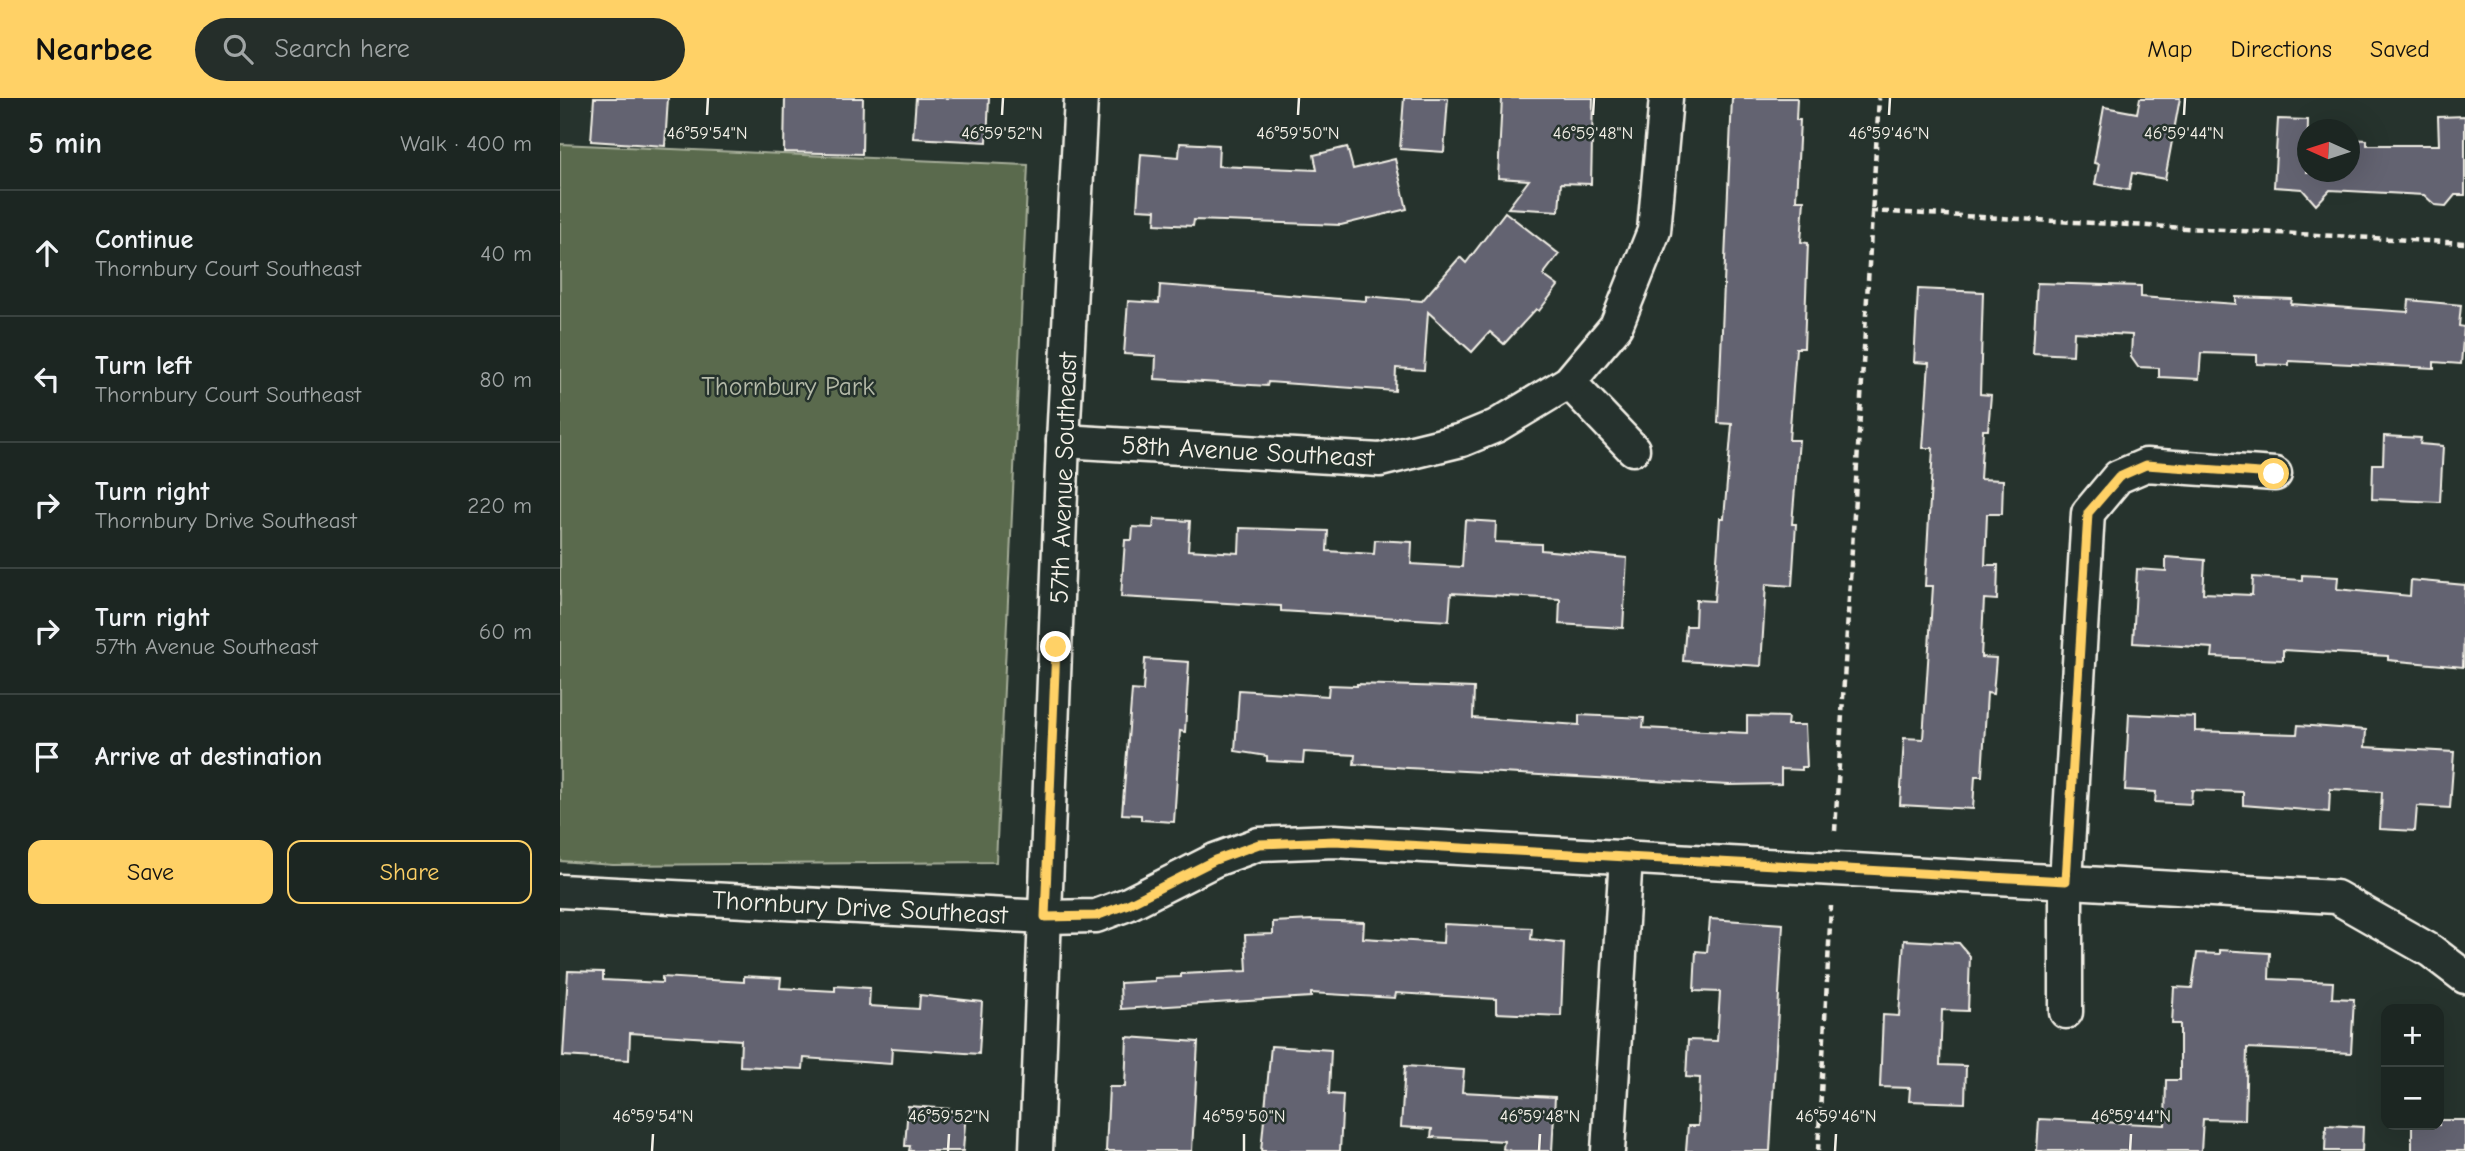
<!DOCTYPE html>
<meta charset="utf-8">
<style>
:root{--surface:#1c2622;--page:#252e2a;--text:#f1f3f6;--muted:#a0a5a5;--line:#3a4340;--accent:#ffd166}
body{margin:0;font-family:"Comic Neue",sans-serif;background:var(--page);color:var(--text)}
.controls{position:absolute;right:21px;bottom:21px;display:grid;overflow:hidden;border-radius:14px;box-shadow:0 7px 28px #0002}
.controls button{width:63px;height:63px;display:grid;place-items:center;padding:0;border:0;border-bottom:2px solid var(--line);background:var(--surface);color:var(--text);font:35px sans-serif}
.compass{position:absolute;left:1737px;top:21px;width:63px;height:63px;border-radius:50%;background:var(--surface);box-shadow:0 7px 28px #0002;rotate:273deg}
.stop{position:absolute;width:21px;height:21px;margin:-16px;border:5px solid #ffd166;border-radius:50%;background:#fff}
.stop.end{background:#ffd166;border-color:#fff;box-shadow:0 2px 7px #0008}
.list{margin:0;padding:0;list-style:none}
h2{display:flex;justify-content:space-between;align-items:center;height:91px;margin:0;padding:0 28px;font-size:30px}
h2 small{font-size:23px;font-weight:400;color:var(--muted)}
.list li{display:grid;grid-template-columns:46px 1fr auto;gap:21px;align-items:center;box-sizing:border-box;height:126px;padding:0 28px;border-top:2px solid var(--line)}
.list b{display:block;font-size:26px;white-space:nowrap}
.list p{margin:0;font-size:23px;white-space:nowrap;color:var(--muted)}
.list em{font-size:23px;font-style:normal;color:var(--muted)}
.actions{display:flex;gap:14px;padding:21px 28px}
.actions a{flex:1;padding:16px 0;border:2px solid var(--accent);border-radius:14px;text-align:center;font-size:24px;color:var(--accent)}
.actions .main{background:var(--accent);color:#111}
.icon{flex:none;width:38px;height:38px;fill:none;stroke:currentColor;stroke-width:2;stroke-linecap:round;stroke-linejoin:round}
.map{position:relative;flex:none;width:1905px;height:1053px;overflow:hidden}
header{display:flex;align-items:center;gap:42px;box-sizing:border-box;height:98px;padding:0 35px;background:var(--accent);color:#111}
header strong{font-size:33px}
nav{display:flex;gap:38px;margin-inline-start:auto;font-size:24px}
.search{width:490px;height:63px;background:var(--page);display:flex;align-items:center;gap:18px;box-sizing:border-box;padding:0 24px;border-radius:38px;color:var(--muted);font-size:26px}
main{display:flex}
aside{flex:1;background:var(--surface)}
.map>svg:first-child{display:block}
.green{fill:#5a6b4d;stroke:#a7ae9a;stroke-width:2}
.building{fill:#646471;stroke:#f4f1e8;stroke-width:2}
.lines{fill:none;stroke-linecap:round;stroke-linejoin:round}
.minor-casing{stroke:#f4f1e8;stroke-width:37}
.path{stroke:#f4f1e8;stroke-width:4.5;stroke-dasharray:7 5;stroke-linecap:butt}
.minor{stroke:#26332d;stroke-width:32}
.route{stroke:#ffd166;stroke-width:9}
.ticks{fill:none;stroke:#f4f1e8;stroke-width:2.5}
.labels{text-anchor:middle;stroke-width:5;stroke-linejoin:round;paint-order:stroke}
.park-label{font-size:26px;fill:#b6bbaa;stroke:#26332d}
.street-label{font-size:26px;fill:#f4f1e8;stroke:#26332d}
.ticks-label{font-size:18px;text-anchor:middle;fill:#f4f1e8;stroke:#26332d;stroke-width:5;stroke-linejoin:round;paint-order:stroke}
</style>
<header>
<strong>Nearbee</strong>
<div class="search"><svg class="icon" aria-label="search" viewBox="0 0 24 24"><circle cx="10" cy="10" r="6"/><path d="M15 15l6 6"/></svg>Search here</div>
<nav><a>Map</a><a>Directions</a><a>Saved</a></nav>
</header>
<main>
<aside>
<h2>5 min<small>Walk · 400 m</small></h2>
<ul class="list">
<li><svg class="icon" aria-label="ahead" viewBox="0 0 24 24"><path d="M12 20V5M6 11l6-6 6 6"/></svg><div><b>Continue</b><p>Thornbury Court Southeast</p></div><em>40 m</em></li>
<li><svg class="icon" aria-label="left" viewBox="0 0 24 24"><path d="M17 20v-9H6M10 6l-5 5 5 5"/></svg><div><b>Turn left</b><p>Thornbury Court Southeast</p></div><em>80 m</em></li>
<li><svg class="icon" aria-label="right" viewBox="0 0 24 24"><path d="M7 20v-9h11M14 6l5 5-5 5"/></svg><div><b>Turn right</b><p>Thornbury Drive Southeast</p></div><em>220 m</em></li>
<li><svg class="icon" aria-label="right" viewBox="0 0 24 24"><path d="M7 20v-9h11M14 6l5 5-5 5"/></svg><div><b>Turn right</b><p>57th Avenue Southeast</p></div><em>60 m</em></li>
<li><svg class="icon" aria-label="arrive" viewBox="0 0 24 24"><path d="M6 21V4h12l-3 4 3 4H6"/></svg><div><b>Arrive at destination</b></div></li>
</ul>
<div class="actions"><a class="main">Save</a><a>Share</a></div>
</aside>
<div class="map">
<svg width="1905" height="1053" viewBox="0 0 1905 1053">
<rect width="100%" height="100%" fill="#26332d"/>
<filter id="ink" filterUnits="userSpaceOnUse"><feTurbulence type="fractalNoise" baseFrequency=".0143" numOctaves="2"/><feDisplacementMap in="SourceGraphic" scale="14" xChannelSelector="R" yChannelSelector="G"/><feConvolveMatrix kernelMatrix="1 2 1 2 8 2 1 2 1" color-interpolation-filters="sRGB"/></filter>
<g filter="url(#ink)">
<path class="green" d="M 0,46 L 468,67 L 436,764 L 53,767 L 0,763 Z"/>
<g class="building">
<path d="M 34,0 L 108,0 L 105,48 L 31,43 Z"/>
<path d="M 225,0 L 303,0 L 302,56 L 224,54 Z"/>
<path d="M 356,0 L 429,0 L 427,44 L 353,40 Z"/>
<path d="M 844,0 L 888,0 L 884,54 L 840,51 Z"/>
<path d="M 942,0 L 1033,0 L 1031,86 L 1001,85 L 999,113 L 948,110 L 969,82 L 938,80 Z"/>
<path d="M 1172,0 L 1237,0 L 1236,22 L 1240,22 L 1236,102 L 1244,102 L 1241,144 L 1248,145 L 1244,250 L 1236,250 L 1229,342 L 1239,342 L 1232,426 L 1236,426 L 1232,488 L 1206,486 L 1201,568 L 1123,563 L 1126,528 L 1135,528 L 1136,502 L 1154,503 L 1160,420 L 1164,420 L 1172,326 L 1158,325 Z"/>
<path d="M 1580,0 L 1620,0 L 1605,81 L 1572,75 L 1569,92 L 1535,86 L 1539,66 L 1534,65 L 1544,9 L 1577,15 Z"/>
<path d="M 1905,18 L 1905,97 L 1895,97 L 1886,108 L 1875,107 L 1864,97 L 1770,92 L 1756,107 L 1742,91 L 1714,89 L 1718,21 L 1748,22 L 1747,74 L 1789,74 L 1789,41 L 1807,42 L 1807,47 L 1879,47 L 1878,19 Z"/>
<path d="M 620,45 L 659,47 L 658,68 L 757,72 L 754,57 L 787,49 L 793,71 L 835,61 L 847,111 L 781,127 L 634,122 L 633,128 L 595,126 L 596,112 L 577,111 L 581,56 L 619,59 Z"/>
<path d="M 945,114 L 999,156 L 983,177 L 998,188 L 979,213 L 976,211 L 944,246 L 930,234 L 912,254 L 868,214 L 864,272 L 836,270 L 835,293 L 708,284 L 707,288 L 595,281 L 596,258 L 564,256 L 568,203 L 599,205 L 600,187 L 806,203 L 806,198 L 862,203 L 900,159 L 906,165 Z"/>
<path d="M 1477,185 L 1581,188 L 1581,199 L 1676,206 L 1676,199 L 1732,201 L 1731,206 L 1848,214 L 1849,202 L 1901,207 L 1899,228 L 1904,229 L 1901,266 L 1874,264 L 1874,270 L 1729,263 L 1729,267 L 1697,266 L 1697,257 L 1641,255 L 1639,281 L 1599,279 L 1599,270 L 1578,269 L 1571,259 L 1572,237 L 1514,234 L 1513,257 L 1473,255 Z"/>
<path d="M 1358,191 L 1423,194 L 1420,296 L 1431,297 L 1428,332 L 1423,332 L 1420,381 L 1443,382 L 1442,416 L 1427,416 L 1425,467 L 1438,467 L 1437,502 L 1424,501 L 1421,559 L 1436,560 L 1433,596 L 1427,595 L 1422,678 L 1415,678 L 1413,711 L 1340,707 L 1344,640 L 1363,641 L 1373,488 L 1365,488 L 1373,350 L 1363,350 L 1369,265 L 1354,264 Z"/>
<path d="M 1824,338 L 1861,340 L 1860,346 L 1883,348 L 1880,404 L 1812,401 L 1813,366 L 1823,366 Z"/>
<path d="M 594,421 L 630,423 L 628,452 L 679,455 L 680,430 L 768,433 L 767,453 L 814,456 L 815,442 L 852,444 L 851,466 L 902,469 L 905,422 L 936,424 L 935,444 L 981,446 L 981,452 L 1067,460 L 1063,530 L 999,526 L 1000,501 L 891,495 L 889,523 L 721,513 L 721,508 L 561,499 L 565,442 L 572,442 L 573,429 L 593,430 Z"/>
<path d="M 1606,459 L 1645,462 L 1643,495 L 1692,497 L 1693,479 L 1742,482 L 1742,477 L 1778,479 L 1777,491 L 1850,498 L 1851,482 L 1905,487 L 1903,569 L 1828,562 L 1828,558 L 1723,552 L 1723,562 L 1652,559 L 1653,550 L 1573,545 L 1577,471 L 1606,473 Z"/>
<path d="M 585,561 L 629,564 L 625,634 L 620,633 L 614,724 L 581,722 L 581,717 L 562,716 L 572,592 L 583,593 Z"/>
<path d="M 797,586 L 914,590 L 913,620 L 1019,627 L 1019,617 L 1084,620 L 1083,630 L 1187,635 L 1187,618 L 1228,619 L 1227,627 L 1245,627 L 1247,669 L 1242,669 L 1242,672 L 1221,671 L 1221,686 L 1169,687 L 848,670 L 794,666 L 795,657 L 744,654 L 743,665 L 707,663 L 707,658 L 675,653 L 679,592 L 768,598 L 769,587 L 797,588 Z"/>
<path d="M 1569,616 L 1635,619 L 1635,633 L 1737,636 L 1738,627 L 1806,632 L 1805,649 L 1894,654 L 1890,710 L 1857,708 L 1855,733 L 1820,731 L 1822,694 L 1770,691 L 1769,714 L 1683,707 L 1683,694 L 1632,692 L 1631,706 L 1595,704 L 1596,694 L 1565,692 Z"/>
<path d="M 1150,821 L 1223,826 L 1210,1053 L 1126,1053 L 1128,1028 L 1138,1028 L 1140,980 L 1126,979 L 1128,942 L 1157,943 L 1160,894 L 1134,893 L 1136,853 L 1147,854 Z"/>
<path d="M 753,822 L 804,824 L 803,840 L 883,845 L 884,826 L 972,830 L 971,841 L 1004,845 L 1001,918 L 936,915 L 936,901 L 836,895 L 835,900 L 751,895 L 751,899 L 561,911 L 560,885 L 595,883 L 595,880 L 621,879 L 621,876 L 687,873 L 685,837 L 713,836 L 713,824 Z"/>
<path d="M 1344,842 L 1399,845 L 1410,858 L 1408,913 L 1382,912 L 1380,967 L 1406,968 L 1405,1005 L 1349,1003 L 1350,990 L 1320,989 L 1323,917 L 1339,918 Z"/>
<path d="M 1660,852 L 1710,855 L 1709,881 L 1773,884 L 1772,900 L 1794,901 L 1791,955 L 1687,950 L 1685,1022 L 1643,1021 L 1641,1053 L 1477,1053 L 1479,1021 L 1605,1027 L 1606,982 L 1620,982 L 1620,926 L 1612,926 L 1614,889 L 1632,890 L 1637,855 L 1660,856 Z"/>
<path d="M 8,873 L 43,874 L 43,882 L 102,885 L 102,879 L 184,884 L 184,878 L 221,880 L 220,890 L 275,893 L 275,888 L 310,890 L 309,908 L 359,911 L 360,897 L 422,904 L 419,956 L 332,950 L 331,966 L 244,960 L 243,971 L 180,968 L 181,942 L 70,935 L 69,962 L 3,958 Z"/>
<path d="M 567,939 L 638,944 L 632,1053 L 546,1053 L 549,989 L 565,989 Z"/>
<path d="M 711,948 L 771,952 L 769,996 L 783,997 L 780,1053 L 701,1053 Z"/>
<path d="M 845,968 L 904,972 L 902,994 L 995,999 L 992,1053 L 952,1053 L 943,1051 L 944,1043 L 871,1039 L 872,1031 L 841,1029 Z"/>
<path d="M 348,1008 L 406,1012 L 403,1053 L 349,1053 L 350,1048 L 345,1048 Z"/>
<path d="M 1879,1022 L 1905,1022 L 1905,1053 L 1852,1053 L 1852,1027 L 1879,1027 Z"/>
<path d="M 1766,1027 L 1803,1029 L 1802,1053 L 1765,1053 Z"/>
</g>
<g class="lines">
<defs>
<g id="minor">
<path d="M 1009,284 L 1073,351"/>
<path d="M 503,343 L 820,362 L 902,342 L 936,328 L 1009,284 L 1056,228 L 1094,133 L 1106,0"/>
<path d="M 0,793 L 485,819 L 536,818 L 568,806 L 655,762 L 699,746 L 774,743 L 1776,799 L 1871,853 L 1905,879"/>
<path d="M 1506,914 L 1506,783 L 1528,415 L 1558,379 L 1586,367 L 1715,376"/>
<path d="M 476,1053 L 503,343 L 521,0"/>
<path d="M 1048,1053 L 1066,758"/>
</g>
</defs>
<use href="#minor" class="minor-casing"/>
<g class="path">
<path d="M 1310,113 L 1905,145"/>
<path d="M 1275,733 L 1319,0"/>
<path d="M 1258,1053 L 1271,808"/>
</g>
<use href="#minor" class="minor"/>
</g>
</g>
<g class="lines" filter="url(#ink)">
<path class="route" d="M 496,549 L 485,819 L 536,818 L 568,806 L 655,762 L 699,746 L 774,743 L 1506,783 L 1528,415 L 1559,379 L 1586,367 L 1714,376"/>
</g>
<path class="ticks" d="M 147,17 L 148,0M 442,17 L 443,0M 738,17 L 739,0M 1033,17 L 1034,0M 1329,17 L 1330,0M 1624,17 L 1625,0M 92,1053 L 93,1036M 388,1053 L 389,1036M 684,1053 L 684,1036M 979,1053 L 980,1036M 1275,1053 L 1276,1036M 1570,1053 L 1571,1036"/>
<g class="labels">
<g class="park-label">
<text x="228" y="297">Thornbury Park</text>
</g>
<g class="street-label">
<text transform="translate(688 353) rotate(3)" y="9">58th Avenue Southeast</text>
<text transform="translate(503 380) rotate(-88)" y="9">57th Avenue Southeast</text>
<text transform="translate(300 809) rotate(3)" y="9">Thornbury Drive Southeast</text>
</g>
</g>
<g class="ticks-label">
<text x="147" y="41">46°59'54"N</text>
<text x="442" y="41">46°59'52"N</text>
<text x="738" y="41">46°59'50"N</text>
<text x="1033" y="41">46°59'48"N</text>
<text x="1329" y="41">46°59'46"N</text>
<text x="1624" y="41">46°59'44"N</text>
<text x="93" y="1024">46°59'54"N</text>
<text x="389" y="1024">46°59'52"N</text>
<text x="684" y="1024">46°59'50"N</text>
<text x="980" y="1024">46°59'48"N</text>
<text x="1276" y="1024">46°59'46"N</text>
<text x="1571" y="1024">46°59'44"N</text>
</g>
</svg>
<div class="controls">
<button>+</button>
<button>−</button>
</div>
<svg class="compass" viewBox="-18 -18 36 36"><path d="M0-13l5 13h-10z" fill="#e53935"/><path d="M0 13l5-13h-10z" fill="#a0a5a5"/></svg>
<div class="stop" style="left:1714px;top:376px"></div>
<div class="stop end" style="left:496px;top:549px"></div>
</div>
</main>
